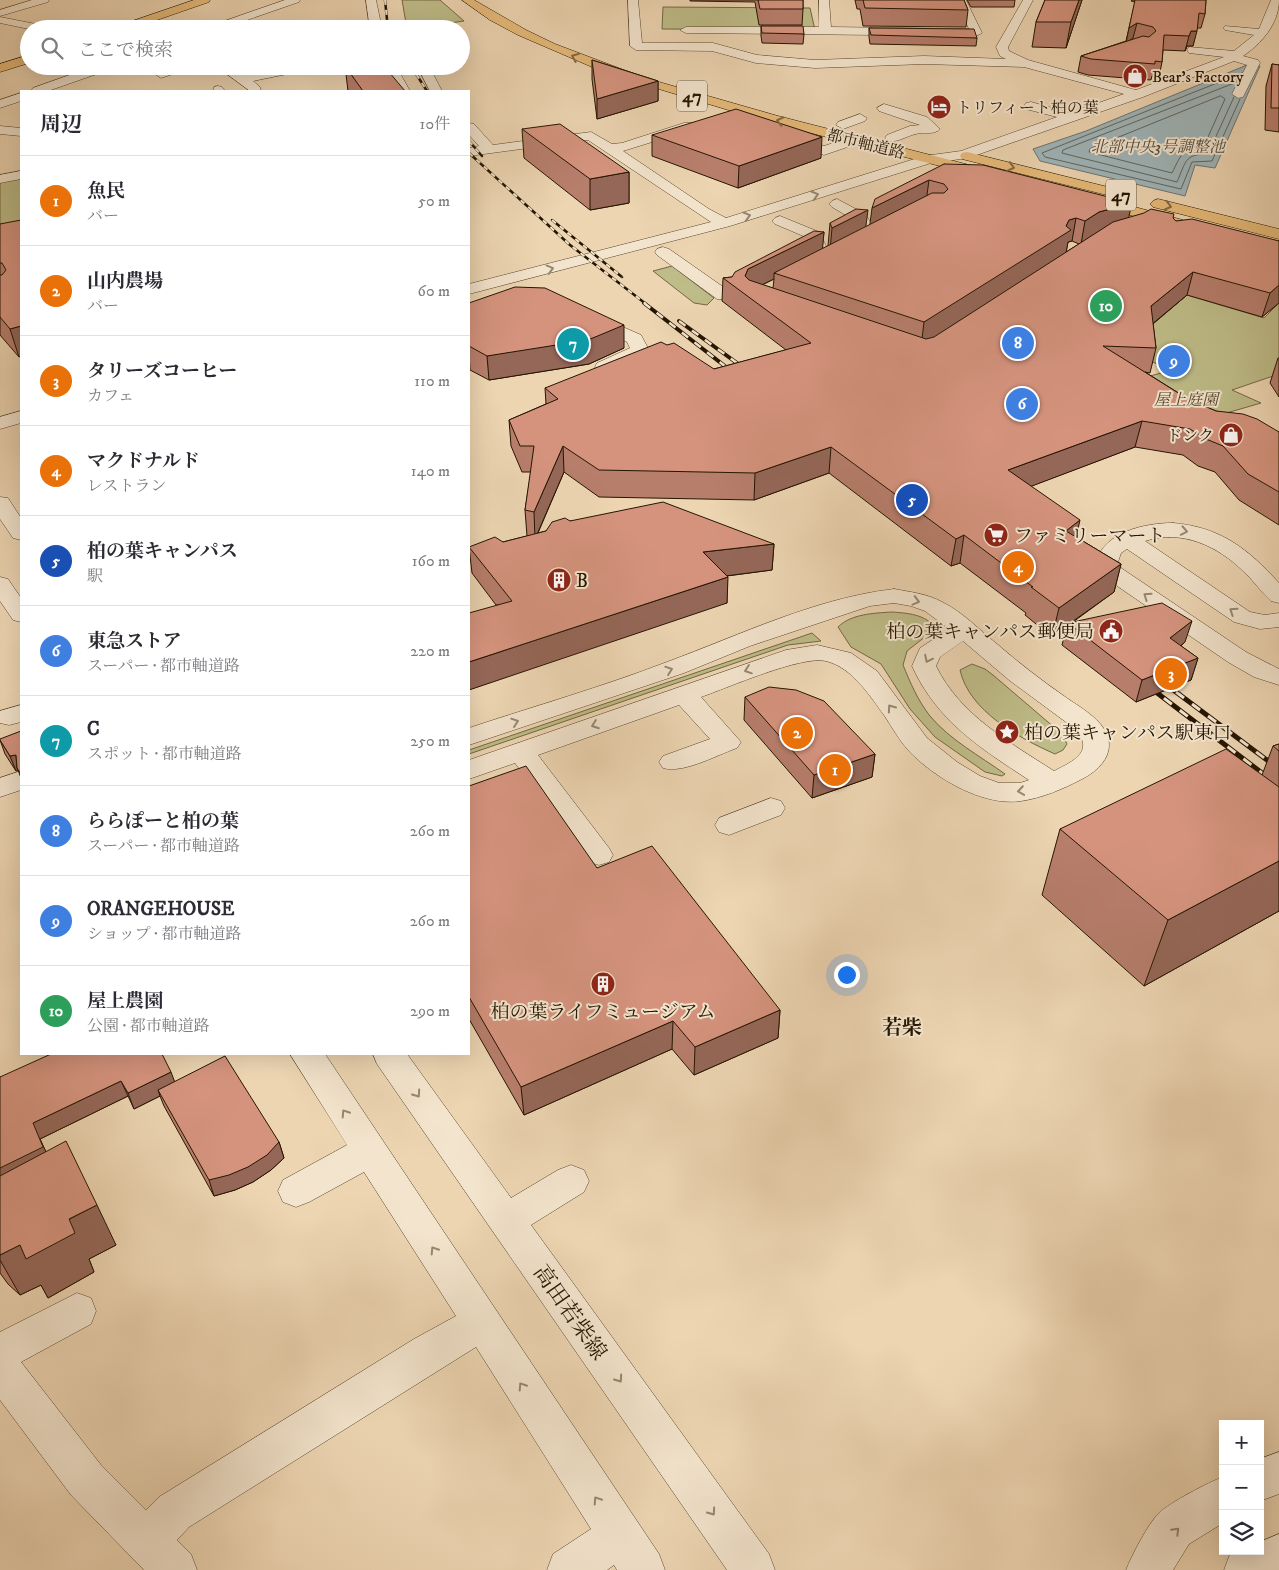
<!DOCTYPE html>
<html lang="ja">
<meta charset="utf-8">
<style>
:root{--surface:#fff;--page:#f2f2f3;--text:#2b2b33;--muted:#7c7c81;--line:#e1e1e2;--accent:#8f2418}
body{margin:0;font-family:"IM FELL DW Pica","Noto Serif JP",serif;background:var(--page);color:var(--text)}
.controls{position:absolute;right:15px;bottom:15px;display:grid;overflow:hidden;border-radius:0px;box-shadow:0 5px 20px #0002}
.controls button{width:45px;height:45px;display:grid;place-items:center;padding:0;border:0;border-bottom:1px solid var(--line);background:var(--surface);color:var(--text);font:25px sans-serif}
.you{position:absolute;left:846px;top:974px;width:18px;height:18px;margin:-12px;border:4px solid #fff;border-radius:50%;background:#1a73e8;box-shadow:0 0 0 8px #1a73e833}
.badge{display:grid;place-items:center;width:32px;height:32px;border-radius:50%;background:var(--accent);color:#fff;font-size:16px;font-weight:700}
.pin{position:absolute;translate:-50% -50%;border:2px solid #fff;box-shadow:0 1px 5px #0006}
.list{margin:0;padding:0;list-style:none}
h2{display:flex;justify-content:space-between;align-items:center;height:65px;margin:0;padding:0 20px;font-size:21px}
h2 small{font-size:16px;font-weight:400;color:var(--muted)}
.list li{display:grid;grid-template-columns:32px 1fr auto;gap:15px;align-items:center;box-sizing:border-box;height:90px;padding:0 20px;border-top:1px solid var(--line)}
.list b{display:block;font-size:19px;white-space:nowrap}
.list p{margin:0;font-size:16px;white-space:nowrap;color:var(--muted)}
.list em{font-size:16px;font-style:normal;color:var(--muted)}
.icon{flex:none;width:28px;height:28px;fill:none;stroke:currentColor;stroke-width:2;stroke-linecap:round;stroke-linejoin:round}
.map{position:relative;flex:none;width:1279px;height:1570px;overflow:hidden}
.search{position:absolute;background:var(--surface);box-shadow:0 5px 20px #0002;left:20px;top:20px;width:450px;height:55px;display:flex;align-items:center;gap:12px;box-sizing:border-box;padding:0 18px;border-radius:28px;color:var(--muted);font-size:19px}
.panel{position:absolute;background:var(--surface);box-shadow:0 5px 20px #0002;left:20px;top:90px;width:450px;height:965px;border-radius:0px}
.map>svg:first-child{display:block}
.green{fill:#bebc88;stroke:#726844}
.water{fill:#9fb5b9;stroke:#6e756f}
.lines{fill:none;stroke-linecap:round;stroke-linejoin:round}
.shore{stroke:#62655c;stroke-width:1}
.minor-casing{stroke:#57452c;stroke-width:1}
.major-casing{stroke:#251500;stroke-width:1}
.minor{fill:#f3e4cd;fill-rule:evenodd}
.major{fill:#e6ba79;fill-rule:evenodd}
.rail-far2-casing{stroke:#251500;stroke-width:2.5}
.rail-far1-casing{stroke:#251500;stroke-width:4}
.rail-casing{stroke:#251500;stroke-width:5}
.rail-far2{stroke:#f3e4cd;stroke-width:2;stroke-dasharray:5;stroke-linecap:butt}
.rail-far1{stroke:#f3e4cd;stroke-width:2.5;stroke-dasharray:8;stroke-linecap:butt}
.rail{stroke:#f3e4cd;stroke-width:3;stroke-dasharray:10;stroke-linecap:butt}
.wall{fill:#b77e6c;stroke:#251500;fill-rule:evenodd}
.shaded-wall{fill:#956758;stroke:#251500}
.building{fill:#d5937e;stroke:#251500}
.oneway{stroke:#86683c}
.oneway2{stroke:#968771}
.labels{text-anchor:middle;stroke-width:4;stroke-linejoin:round;paint-order:stroke}
.far-poi-label{font-size:16px;fill:#251500;stroke:#f3e4cd;text-anchor:start}
.far-street-label{font-size:16px;fill:#251500;stroke:#f3e4cd}
.far-water-label{font-size:16px;font-style:italic;fill:#504d41;stroke:#f3e4cd}
.far-park-label{font-size:16px;font-style:italic;fill:#534729;stroke:#f3e4cd}
.shield{fill:#f3e4cd;stroke:#63533e;stroke-width:1}
.shield-label{font-size:18px;font-weight:bold;fill:#251500}
.poi-label{font-size:19px;fill:#251500;stroke:#f3e4cd;text-anchor:start}
.neighbourhood-label{font-size:20px;font-weight:bold;fill:#251500;stroke:#f3e4cd}
.near-street-label{font-size:22px;fill:#251500;stroke:#f3e4cd}
</style>
<div class="map">
<svg width="1279" height="1570" viewBox="0 0 1279 1570">
<rect width="100%" height="100%" fill="#edd5b2"/>
<filter id="stains"><feTurbulence type="fractalNoise" baseFrequency=".004" numOctaves="4"/><feColorMatrix values="0 0 0 0 .2 0 0 0 0 .09 0 0 0 0 .02 0 0 0 .5 -.17"/></filter>
<radialGradient id="worn" r=".72"><stop offset=".6" stop-color="#630" stop-opacity="0"/><stop offset="1" stop-color="#630" stop-opacity=".3"/></radialGradient>
<g class="green">
<path d="M 402,0 L 440,0 L 464,21 L 407,29 Z"/>
<path d="M 663,7 L 810,8 L 815,30 L 662,29 Z"/>
<path d="M 19,179 L 21,181 L 21,230 L 0,234 L 0,180 Z"/>
<path d="M 672,266 L 714,298 L 707,305 L 694,303 L 653,271 Z"/>
<path d="M 1187,295 L 1264,318 L 1279,303 L 1279,374 L 1232,390 L 1261,403 L 1206,419 L 1143,378 L 1161,373 L 1174,373 L 1132,351 L 1145,330 Z"/>
<path d="M 892,612 C 905,613 928,614 935,629 L 907,651 L 903,665 C 910,682 918,701 930,716 C 950,740 980,756 1005,774 L 1002,776 L 985,772 L 935,737 L 910,709 L 881,664 L 851,647 L 838,627 C 851,614 874,613 892,612 Z"/>
<path d="M 812,633 L 821,641 L 788,645 L 469,754 L 469,750 Z"/>
<path d="M 972,664 L 985,669 L 993,675 L 1062,734 L 1067,744 L 1063,750 L 1055,754 C 1019,738 969,711 960,670 Z"/>
</g>
<path class="water" d="M 1247,65 L 1260,66 L 1215,168 L 1195,165 L 1185,196 L 1040,161 L 1033,149 L 1086,131 Z"/>
<g class="lines">
<g class="shore">
<path d="M 1221,96 L 1225,99 L 1204,146 C 1182,148 1181,155 1172,173 L 1089,152 L 1090,149 Z"/>
<path d="M 1234,97 L 1208,154 C 1184,154 1186,162 1177,182 L 1062,153 L 1063,150 L 1237,82"/>
<path d="M 1240,99 L 1212,161 L 1192,162 L 1181,189 L 1045,157 L 1042,153 L 1242,73"/>
</g>
<defs>
<g id="minor">
<path d="M 32,0 L 49,0 L 48,2 L 0,16 L 0,10 Z"/>
<path d="M 285,0 L 300,0 L 299,2 L 224,28 L 217,29 L 214,26 L 216,24 Z"/>
<path d="M 366,0 L 376,0 L 382,29 L 370,29 Z"/>
<path d="M 628,0 L 638,0 L 642,43 L 713,43 L 757,55 L 815,60 L 924,56 L 1006,59 L 1000,56 L 996,47 L 1023,0 L 1033,0 L 1008,47 L 1009,51 L 1028,60 L 1136,90 L 1224,57 L 1189,53 L 1187,50 L 1189,47 L 1234,51 L 1254,35 L 1225,30 L 1223,28 L 1225,26 L 1259,29 L 1271,0 L 1279,0 C 1279,24 1261,44 1243,56 L 1258,60 L 1260,63 L 1243,97 L 1238,98 L 1232,94 L 1247,65 L 1234,61 L 1143,97 L 968,158 L 931,163 L 730,226 L 469,294 L 469,284 L 711,222 L 588,140 L 469,156 L 469,148 L 479,146 L 469,135 L 469,123 L 474,124 L 493,145 L 591,132 L 612,144 L 622,143 L 684,123 L 694,123 L 696,126 L 694,129 L 623,151 L 709,209 L 726,218 L 924,156 L 961,151 L 1057,117 L 1026,109 L 1024,106 L 1026,103 L 1031,102 L 1070,113 L 1124,94 L 1024,67 L 924,64 L 815,68 L 756,63 L 712,51 L 636,50 L 630,46 Z"/>
<path d="M 819,0 L 829,0 L 831,27 L 969,29 L 956,0 L 966,0 L 982,33 L 976,36 L 686,33 L 680,30 L 686,27 L 819,27 Z"/>
<path d="M 0,17 L 46,26 L 52,29 L 29,29 L 0,23 Z"/>
<path d="M 95,66 L 113,66 L 111,69 L 48,91 L 31,91 L 33,88 Z"/>
<path d="M 171,66 L 202,66 L 193,72 L 182,71 L 161,78 L 155,74 L 157,71 Z"/>
<path d="M 216,66 L 231,66 L 245,75 L 283,66 L 299,66 L 287,74 L 253,81 L 260,87 L 261,91 L 250,91 Z"/>
<path d="M 384,66 L 396,66 L 410,91 L 398,91 Z"/>
<path d="M 417,66 L 429,66 L 442,91 L 430,91 Z"/>
<path d="M 218,86 L 222,87 L 225,91 L 213,91 L 214,87 Z"/>
<path d="M 21,93 L 21,101 L 0,108 L 0,100 Z"/>
<path d="M 884,104 L 927,117 L 940,129 C 933,136 924,131 916,134 C 906,136 898,143 887,141 L 885,138 L 887,135 L 910,126 L 920,125 L 879,111 L 877,108 Z"/>
<path d="M 860,114 L 867,118 L 865,121 L 843,129 L 836,125 L 838,122 Z"/>
<path d="M 0,126 L 21,128 L 21,136 L 0,134 Z"/>
<path d="M 787,134 L 824,146 L 854,136 L 861,140 L 859,143 L 824,155 L 782,141 L 780,138 L 782,135 Z"/>
<path d="M 21,171 L 21,179 L 0,183 L 0,175 Z"/>
<path d="M 837,199 L 865,214 L 871,223 L 867,231 L 855,231 L 853,228 L 855,223 L 854,220 L 832,207 L 829,204 L 832,201 Z"/>
<path d="M 780,216 L 819,232 L 828,250 L 826,253 L 814,253 L 808,238 L 775,224 L 772,221 L 775,218 Z"/>
<path d="M 663,247 L 669,249 L 729,291 L 732,295 L 729,299 L 717,299 L 657,255 L 655,252 L 657,249 Z"/>
<path d="M 589,312 L 641,335 L 648,348 C 643,361 611,374 597,371 L 595,367 L 597,363 L 630,348 L 627,342 L 583,321 L 580,317 L 583,313 Z"/>
<path d="M 21,411 L 21,423 L 0,429 L 0,417 Z"/>
<path d="M 0,497 L 8,498 L 21,518 L 21,540 L 13,538 L 0,519 Z"/>
<path d="M 1173,523 C 1221,527 1248,549 1279,583 L 1279,603 L 1271,601 C 1261,592 1254,581 1244,572 C 1218,546 1182,529 1145,541 L 1250,612 L 1265,615 L 1279,613 L 1279,627 L 1260,629 L 1234,622 L 1127,549 L 1121,553 L 1118,562 L 1121,568 L 1246,652 L 1279,669 L 1279,685 L 1254,677 L 1228,662 L 1104,577 L 1096,562 C 1104,532 1145,523 1173,523 Z"/>
<path d="M 0,577 L 8,579 L 21,598 L 21,622 L 13,620 L 0,601 Z"/>
<path d="M 894,589 C 910,592 928,594 942,602 C 963,612 979,630 997,644 C 1019,663 1041,680 1064,696 C 1079,707 1103,719 1108,738 C 1113,756 1098,771 1082,779 C 1063,789 1042,798 1021,801 C 983,807 933,777 908,750 C 899,740 892,727 884,715 C 869,695 853,668 826,661 C 802,655 727,688 701,697 L 741,742 L 737,748 C 717,755 683,774 663,768 L 659,762 L 663,756 L 710,739 L 679,705 L 538,755 L 609,848 L 613,855 L 609,862 L 599,865 L 589,862 L 515,763 L 469,779 L 469,760 L 786,650 L 817,645 L 851,653 L 877,671 L 927,738 L 957,762 L 980,776 L 999,783 L 1020,783 L 1029,780 C 980,748 937,721 912,666 L 920,648 L 949,629 L 925,611 L 911,606 L 894,603 L 870,606 L 750,646 L 684,673 L 469,745 L 469,728 C 535,706 602,687 667,662 C 740,635 816,598 894,589 ZM 963,641 L 1009,680 L 1074,728 C 1096,751 1074,761 1054,771 C 1009,742 960,715 936,666 L 940,657 Z"/>
<path d="M 21,705 L 21,722 L 9,725 L 0,723 L 0,711 Z"/>
<path d="M 21,771 L 21,790 L 0,797 L 0,778 Z"/>
<path d="M 771,798 L 781,801 L 785,808 L 781,815 L 729,835 L 719,832 L 715,825 L 719,818 Z"/>
<path d="M 290,1054 L 325,1054 L 659,1554 L 665,1570 L 617,1570 L 614,1565 L 607,1570 L 547,1570 L 553,1554 L 591,1529 L 476,1347 L 189,1527 L 177,1540 L 191,1554 L 197,1570 L 144,1570 L 71,1495 L 0,1400 L 0,1332 L 77,1293 L 91,1298 L 96,1311 L 91,1324 L 21,1362 L 101,1465 L 146,1510 L 159,1497 L 414,1339 L 456,1316 L 364,1172 L 309,1202 L 296,1207 L 283,1202 L 278,1191 L 283,1180 L 347,1145 Z"/>
<path d="M 373,1054 L 407,1054 L 511,1198 L 558,1170 L 571,1165 L 584,1170 L 589,1181 L 584,1192 L 531,1225 L 769,1554 L 775,1570 L 727,1570 L 377,1064 Z"/>
<path d="M 1279,1452 L 1279,1494 L 1260,1501 L 1260,1459 Z"/>
<path d="M 1223,1477 L 1223,1523 L 1189,1544 L 1173,1570 L 1126,1570 C 1132,1555 1148,1524 1159,1513 C 1171,1502 1207,1483 1223,1477 Z"/>
<path d="M 1279,1534 L 1279,1570 L 1224,1570 L 1230,1554 L 1238,1551 L 1260,1551 L 1260,1542 Z"/>
</g>
<g id="major">
<path d="M 194,0 L 210,0 L 209,2 L 131,29 L 113,29 L 115,27 Z"/>
<path d="M 462,0 L 474,0 L 526,30 L 555,44 L 645,78 L 778,116 L 989,170 L 991,173 L 989,176 L 979,176 L 768,122 L 606,73 L 518,35 L 490,20 Z"/>
<path d="M 29,55 L 29,63 L 0,72 L 0,64 Z"/>
<path d="M 967,152 L 1124,191 L 1126,194 L 1124,197 L 1119,198 L 962,159 L 960,156 L 962,153 Z"/>
<path d="M 1094,196 L 1183,220 L 1186,223 L 1183,226 L 1178,228 L 1089,204 L 1086,201 L 1089,198 Z"/>
<path d="M 1158,199 L 1279,229 L 1279,239 L 1153,207 L 1150,204 L 1153,201 Z"/>
</g>
</defs>
<use href="#minor" class="minor-casing"/>
<use href="#major" class="major-casing"/>
<use href="#minor" class="minor"/>
<use href="#major" class="major"/>
<defs>
<g id="rail-far2">
<path d="M 385,0 L 388,29"/>
<path d="M 411,66 L 427,91"/>
<path d="M 469,141 L 482,156"/>
<path d="M 469,153 L 570,245 L 646,304"/>
<path d="M 552,220 L 622,277"/>
</g>
<g id="rail-far1">
<path d="M 644,303 L 735,374"/>
<path d="M 679,321 L 748,371"/>
</g>
<g id="rail">
<path d="M 1160,680 L 1279,769"/>
<path d="M 1148,686 L 1279,786"/>
</g>
</defs>
<use href="#rail-far2" class="rail-far2-casing"/>
<use href="#rail-far1" class="rail-far1-casing"/>
<use href="#rail" class="rail-casing"/>
<use href="#rail-far2" class="rail-far2"/>
<use href="#rail-far1" class="rail-far1"/>
<use href="#rail" class="rail"/>
</g>
<g class="wall">
<path d="M 690,0 L 803,0 L 803,9 L 802,25 L 759,25 L 755,2 L 690,1 Z"/>
<path d="M 855,0 L 964,0 L 968,10 L 966,27 L 863,26 L 860,9 L 857,9 Z"/>
<path d="M 967,0 L 1015,0 L 1014,7 L 971,7 Z"/>
<path d="M 1045,0 L 1082,0 L 1066,48 L 1032,47 L 1036,22 Z"/>
<path d="M 1132,0 L 1206,0 L 1205,14 L 1201,28 L 1197,28 L 1193,46 L 1187,46 L 1185,51 L 1163,50 L 1162,62 L 1159,77 L 1152,76 L 1151,80 L 1088,75 L 1078,72 L 1081,56 L 1126,41 L 1135,2 L 1131,1 Z"/>
<path d="M 761,26 L 804,34 L 803,44 L 762,43 L 761,36 Z"/>
<path d="M 869,28 L 977,38 L 976,46 L 870,44 L 869,37 Z"/>
<path d="M 592,60 L 658,81 L 658,101 L 597,119 L 592,79 Z"/>
<path d="M 1272,64 L 1279,65 L 1279,132 L 1265,130 L 1266,86 Z"/>
<path d="M 345,66 L 405,91 L 348,91 Z"/>
<path d="M 522,129 L 629,172 L 629,203 L 590,210 L 524,158 Z"/>
<path d="M 652,135 L 821,158 L 738,188 L 652,156 Z"/>
<path d="M 944,164 L 1128,218 L 1173,218 L 1176,221 L 1279,241 L 1279,303 L 1262,317 L 1187,295 L 1153,324 L 1156,348 L 1150,373 L 1145,372 L 1188,399 L 1216,411 L 1279,432 L 1279,525 L 1239,500 L 1215,472 L 1198,466 L 1183,455 L 1135,447 L 1031,486 L 1076,537 L 1121,564 L 1114,592 L 1073,622 L 1185,642 L 1181,646 L 1198,658 L 1191,680 L 1136,702 L 1062,645 L 1067,626 L 1052,637 L 1025,615 L 1026,613 L 960,563 L 951,566 L 829,473 L 754,500 L 599,497 L 564,472 L 538,533 L 546,531 L 570,521 L 774,544 L 772,570 L 727,576 L 727,603 L 496,605 L 472,573 L 469,547 L 503,542 L 527,536 L 525,510 L 531,472 L 522,472 L 511,446 L 509,420 L 546,404 L 545,388 L 714,369 L 786,350 L 722,301 L 723,278 L 732,277 L 824,232 L 822,249 L 828,246 L 830,223 L 866,227 L 870,225 ZM 1072,241 L 1079,244 L 1066,252 L 1068,242 ZM 774,279 L 773,288 L 762,285 Z"/>
<path d="M 0,224 L 19,357 L 0,335 Z"/>
<path d="M 469,303 L 624,348 L 589,364 L 489,380 L 470,370 L 469,370 Z"/>
<path d="M 1278,358 L 1279,358 L 1279,397 L 1270,383 Z"/>
<path d="M 745,697 L 875,754 L 872,777 L 812,798 L 744,720 Z"/>
<path d="M 0,740 L 21,774 L 21,778 L 18,770 L 16,771 L 5,754 Z"/>
<path d="M 1279,744 L 1279,911 L 1144,986 L 1042,895 L 1060,829 L 1262,775 L 1273,746 Z"/>
<path d="M 469,786 L 597,868 L 780,1010 L 778,1038 L 694,1075 L 672,1049 L 524,1115 L 469,1019 Z"/>
<path d="M 0,1077 L 175,1082 L 279,1142 L 284,1158 L 271,1170 L 253,1182 L 235,1190 L 214,1196 L 164,1106 L 160,1096 L 134,1109 L 128,1096 L 40,1139 L 46,1152 L 116,1245 L 89,1259 L 94,1272 L 48,1298 L 41,1285 L 20,1295 L 8,1284 L 0,1273 Z"/>
</g>
<g class="shaded-wall">
<path d="M 1079,0 L 1082,0 L 1066,48 L 1071,22 Z"/>
<path d="M 1137,23 L 1133,38 L 1126,43 L 1129,28 Z"/>
<path d="M 1191,31 L 1197,31 L 1193,46 L 1187,46 L 1185,51 L 1189,36 Z"/>
<path d="M 658,81 L 658,101 L 597,119 L 597,99 Z"/>
<path d="M 822,137 L 821,158 L 738,188 L 739,166 Z"/>
<path d="M 629,172 L 629,203 L 590,210 L 590,179 Z"/>
<path d="M 929,180 L 926,202 L 869,231 L 872,208 Z"/>
<path d="M 1132,203 L 1127,225 L 1081,244 L 1085,221 L 1099,212 Z"/>
<path d="M 868,210 L 865,233 L 830,251 L 832,228 Z"/>
<path d="M 1076,218 L 1072,241 L 1068,242 L 1066,253 L 921,347 L 924,322 L 1066,226 L 1069,220 Z"/>
<path d="M 824,232 L 822,255 L 774,273 L 774,279 L 747,292 L 745,276 L 748,269 Z"/>
<path d="M 1193,272 L 1187,295 L 1145,330 L 1151,306 Z"/>
<path d="M 1279,285 L 1279,303 L 1262,317 L 1270,293 Z"/>
<path d="M 624,325 L 624,348 L 589,364 L 489,380 L 487,356 Z"/>
<path d="M 21,326 L 21,356 L 19,357 L 10,329 Z"/>
<path d="M 469,352 L 470,370 L 469,370 Z"/>
<path d="M 1142,421 L 1135,447 L 1003,497 L 1008,470 Z"/>
<path d="M 563,446 L 564,472 L 535,539 L 534,512 Z"/>
<path d="M 831,447 L 829,473 L 754,500 L 755,473 Z"/>
<path d="M 1080,520 L 1074,547 L 1066,531 Z"/>
<path d="M 964,535 L 960,563 L 951,566 L 956,539 Z"/>
<path d="M 774,544 L 772,570 L 702,579 L 703,552 Z"/>
<path d="M 1121,564 L 1114,592 L 1069,624 L 1068,623 L 1067,626 L 1052,637 L 1059,608 Z"/>
<path d="M 728,577 L 727,603 L 469,690 L 469,662 Z"/>
<path d="M 1192,621 L 1185,642 L 1163,660 L 1170,638 Z"/>
<path d="M 1198,658 L 1191,680 L 1136,702 L 1142,680 Z"/>
<path d="M 875,754 L 872,777 L 812,798 L 814,775 Z"/>
<path d="M 16,755 L 17,768 L 18,770 L 16,771 L 10,756 Z"/>
<path d="M 1279,861 L 1279,911 L 1144,986 L 1168,920 Z"/>
<path d="M 780,1010 L 778,1038 L 694,1075 L 695,1047 Z"/>
<path d="M 673,1021 L 672,1049 L 524,1115 L 521,1087 Z"/>
<path d="M 171,1072 L 177,1088 L 158,1090 L 160,1096 L 134,1109 L 128,1093 Z"/>
<path d="M 121,1081 L 128,1096 L 40,1139 L 51,1163 L 0,1188 L 0,1168 L 33,1123 Z"/>
<path d="M 279,1142 L 284,1158 L 271,1170 L 253,1182 L 235,1190 L 214,1196 L 209,1180 Z"/>
<path d="M 97,1205 L 116,1245 L 89,1259 L 94,1272 L 48,1298 L 41,1285 L 20,1295 L 0,1260 L 0,1255 Z"/>
</g>
<g class="building">
<path d="M 758,0 L 803,0 L 803,9 L 760,9 Z"/>
<path d="M 863,0 L 964,0 L 968,10 L 865,8 Z"/>
<path d="M 1045,0 L 1079,0 L 1071,22 L 1036,22 Z"/>
<path d="M 1135,0 L 1206,0 L 1205,14 L 1199,13 L 1197,31 L 1191,31 L 1189,36 L 1164,35 L 1162,62 L 1155,61 L 1155,64 L 1091,59 L 1081,56 L 1143,36 L 1149,37 L 1156,31 L 1153,27 L 1137,23 L 1129,28 Z"/>
<path d="M 761,26 L 803,26 L 804,34 L 762,33 Z"/>
<path d="M 869,28 L 974,29 L 977,38 L 871,35 Z"/>
<path d="M 592,60 L 658,81 L 597,99 Z"/>
<path d="M 1272,64 L 1279,65 L 1279,108 L 1271,108 Z"/>
<path d="M 345,66 L 384,66 L 405,91 L 363,91 Z"/>
<path d="M 736,109 L 822,137 L 739,166 L 652,135 Z"/>
<path d="M 560,124 L 629,172 L 590,179 L 522,129 Z"/>
<path d="M 944,164 L 983,165 L 1132,203 L 1099,212 L 1085,221 L 1076,218 L 1069,220 L 1066,226 L 1071,230 L 924,322 L 774,273 L 932,193 L 944,193 L 948,189 L 944,184 L 929,180 L 872,208 L 875,199 Z"/>
<path d="M 856,209 L 868,210 L 832,228 L 830,223 Z"/>
<path d="M 1151,209 L 1174,214 L 1173,218 L 1176,221 L 1192,219 L 1279,241 L 1279,285 L 1270,293 L 1193,272 L 1151,306 L 1156,348 L 1103,346 L 1188,399 L 1216,411 L 1243,414 L 1257,419 L 1279,432 L 1279,492 L 1248,474 L 1223,446 L 1206,439 L 1190,429 L 1142,421 L 1008,470 L 1080,520 L 1066,531 L 1121,564 L 1059,608 L 1031,587 L 1033,587 L 964,535 L 956,539 L 831,447 L 755,473 L 599,470 L 563,446 L 534,512 L 525,510 L 534,446 L 520,446 L 509,420 L 558,399 L 545,388 L 661,342 L 667,345 L 674,343 L 714,369 L 811,343 L 723,278 L 732,277 L 735,272 L 814,231 L 824,232 L 748,269 L 745,276 L 749,280 L 926,339 L 934,337 L 1113,222 L 1144,213 Z"/>
<path d="M 21,220 L 21,326 L 10,329 L 0,317 L 0,275 L 2,275 L 6,270 L 2,263 L 0,263 L 0,224 Z"/>
<path d="M 515,287 L 545,288 L 624,325 L 588,340 L 487,356 L 469,346 L 469,303 Z"/>
<path d="M 663,502 L 774,544 L 703,552 L 728,577 L 469,662 L 469,613 L 512,601 L 469,547 L 495,537 L 503,542 L 546,531 L 552,522 L 565,518 L 570,521 Z"/>
<path d="M 1162,603 L 1192,621 L 1170,638 L 1198,658 L 1142,680 L 1068,623 Z"/>
<path d="M 769,687 L 796,690 L 824,701 L 875,754 L 814,775 L 745,697 Z"/>
<path d="M 21,731 L 21,774 L 17,768 L 16,755 L 10,756 L 0,740 L 0,739 Z"/>
<path d="M 1279,744 L 1279,751 L 1273,746 Z"/>
<path d="M 1226,749 L 1279,787 L 1279,861 L 1168,920 L 1060,829 Z"/>
<path d="M 526,766 L 597,868 L 652,846 L 780,1010 L 695,1047 L 673,1021 L 521,1087 L 469,997 L 469,786 Z"/>
<path d="M 51,1054 L 162,1054 L 171,1072 L 128,1093 L 121,1081 L 33,1123 L 43,1147 L 0,1168 L 0,1077 Z"/>
<path d="M 225,1056 L 279,1142 L 267,1155 L 248,1167 L 229,1175 L 209,1180 L 158,1090 Z"/>
<path d="M 66,1141 L 97,1205 L 69,1219 L 75,1233 L 26,1259 L 20,1245 L 0,1255 L 0,1176 Z"/>
</g>
<defs><path id="oneway-chevron" d="M-2-3.5L2.5 0L-2 3.5" fill="none" stroke-width="1.6" stroke-linecap="round" stroke-linejoin="round" transform="scale(1.25)"/></defs>
<g class="oneway">
<use href="#oneway-chevron" transform="translate(575 57) rotate(-158)"/>
<use href="#oneway-chevron" transform="translate(780 121) rotate(-166)"/>
<use href="#oneway-chevron" transform="translate(1011 167) rotate(14)"/>
<use href="#oneway-chevron" transform="translate(1168 206) rotate(14)"/>
</g>
<g class="oneway2">
<use href="#oneway-chevron" transform="translate(815 195) rotate(-17)"/>
<use href="#oneway-chevron" transform="translate(747 216) rotate(-17)"/>
<use href="#oneway-chevron" transform="translate(550 269) rotate(-15)"/>
<use href="#oneway-chevron" transform="translate(1184 531) rotate(11)"/>
<use href="#oneway-chevron" transform="translate(1147 596) rotate(-145)"/>
<use href="#oneway-chevron" transform="translate(916 601) rotate(15)"/>
<use href="#oneway-chevron" transform="translate(1233 611) rotate(-146)"/>
<use href="#oneway-chevron" transform="translate(928 659) rotate(116)"/>
<use href="#oneway-chevron" transform="translate(669 670) rotate(-19)"/>
<use href="#oneway-chevron" transform="translate(748 670) rotate(161)"/>
<use href="#oneway-chevron" transform="translate(891 708) rotate(-125)"/>
<use href="#oneway-chevron" transform="translate(515 722) rotate(-19)"/>
<use href="#oneway-chevron" transform="translate(595 725) rotate(160)"/>
<use href="#oneway-chevron" transform="translate(1021 791) rotate(172)"/>
<use href="#oneway-chevron" transform="translate(417 1094) rotate(55)"/>
<use href="#oneway-chevron" transform="translate(345 1113) rotate(-123)"/>
<use href="#oneway-chevron" transform="translate(434 1250) rotate(-123)"/>
<use href="#oneway-chevron" transform="translate(619 1379) rotate(55)"/>
<use href="#oneway-chevron" transform="translate(522 1386) rotate(-123)"/>
<use href="#oneway-chevron" transform="translate(597 1500) rotate(-123)"/>
<use href="#oneway-chevron" transform="translate(712 1512) rotate(55)"/>
<use href="#oneway-chevron" transform="translate(1176 1531) rotate(-45)"/>
</g>
<defs>
<symbol id="shop-disc" viewBox="-11 -11 22 22"><circle r="9.5" fill="#8f2418" stroke="#f3e4cd"/><path d="M-5-2.5h2.3a2.7 3.5 0 0 1 5.4 0H5L5.5 6h-11ZM-1.5-2.5h3a1.5 2.3 0 0 0-3 0Z" fill="#fff"/></symbol>
<symbol id="hotel-disc" viewBox="-11 -11 22 22"><circle r="9.5" fill="#8f2418" stroke="#f3e4cd"/><path d="M-6-4.5h1.5V1H6V5H4.5V3h-9V5H-6ZM-4 0a1.8 1.8 0 1 1 3.6 0ZM.5 0V-2.5h3Q6-2.5 6 0Z" fill="#fff"/></symbol>
<symbol id="supermarket-disc" viewBox="-11 -11 22 22"><circle r="9.5" fill="#8f2418" stroke="#f3e4cd"/><path d="M-6-5.5h2.5l.6 2H6L4.5 2H-2.5L-4.4-4H-6ZM-1.5 3.2a1.3 1.3 0 1 0 .1 0ZM3 3.2a1.3 1.3 0 1 0 .1 0Z" fill="#fff"/></symbol>
<symbol id="building-disc" viewBox="-11 -11 22 22"><circle r="9.5" fill="#8f2418" stroke="#f3e4cd"/><path d="M-4-6H4V6H1V3H-1V6H-4ZM-2.5-4.3h1.7v1.8h-1.7ZM.8-4.3h1.7v1.8H.8ZM-2.5-1h1.7V.8h-1.7ZM.8-1h1.7V.8H.8Z" fill="#fff"/></symbol>
<symbol id="civic-disc" viewBox="-11 -11 22 22"><circle r="9.5" fill="#8f2418" stroke="#f3e4cd"/><path d="M-.6-6.5H3V-4.5H.6V-3L4-1V1h2V6H-6V1h2V-1L-.6-3ZM-1.2 2.5V6h2.4V2.5Z" fill="#fff"/></symbol>
<symbol id="sight-disc" viewBox="-11 -11 22 22"><circle r="9.5" fill="#8f2418" stroke="#f3e4cd"/><path d="M0-6L1.8-2.2L6-1.7L2.9 1.2L3.7 5.4L0 3.3L-3.7 5.4L-2.9 1.2L-6-1.7L-1.8-2.2Z" fill="#fff"/></symbol>
</defs>
<g fill-rule="evenodd">
<use href="#shop-disc" x="1121" y="62" width="28" height="28"/>
<use href="#hotel-disc" x="925" y="93" width="28" height="28"/>
<use href="#shop-disc" x="1217" y="421" width="28" height="28"/>
<use href="#supermarket-disc" x="982" y="521" width="28" height="28"/>
<use href="#building-disc" x="545" y="566" width="28" height="28"/>
<use href="#civic-disc" x="1097" y="617" width="28" height="28"/>
<use href="#sight-disc" x="993" y="718" width="28" height="28"/>
<use href="#building-disc" x="589" y="970" width="28" height="28"/>
</g>
<g class="labels">
<g class="far-poi-label">
<text x="1152" y="82">Bear’s Factory</text>
<text x="956" y="113">トリフィート柏の葉</text>
<text x="1214" y="441" text-anchor="end">ドンク</text>
</g>
<g class="far-street-label">
<text transform="translate(866 143) rotate(14)" y="6">都市軸道路</text>
</g>
<g class="far-water-label">
<text x="1158" y="152">北部中央3号調整池</text>
</g>
<g class="far-park-label">
<text x="1186" y="405">屋上庭園</text>
</g>
<g class="shield">
<rect x="677" y="80.5" width="30" height="31" rx="4"/>
<rect x="1106" y="179.5" width="30" height="31" rx="4"/>
</g>
<g class="shield-label">
<text x="692" y="102">47</text>
<text x="1121" y="201">47</text>
</g>
<g class="poi-label">
<text x="1014" y="542">ファミリーマート</text>
<text x="576" y="587">B</text>
<text x="1094" y="638" text-anchor="end">柏の葉キャンパス郵便局</text>
<text x="1024" y="739">柏の葉キャンパス駅東口</text>
<text x="603" y="1018" text-anchor="middle">柏の葉ライフミュージアム</text>
</g>
<g class="neighbourhood-label">
<text x="902" y="1034">若柴</text>
</g>
<g class="near-street-label">
<text transform="translate(571 1312) rotate(55)" y="8">高田若柴線</text>
</g>
</g>
<rect width="100%" height="100%" filter="url(#stains)"/>
<rect width="100%" height="100%" fill="url(#worn)"/>
</svg>
<div class="controls">
<button>+</button>
<button>−</button>
<button><svg class="icon" aria-label="layers" viewBox="0 0 24 24"><path d="M12 4l9 5-9 5-9-5zM3 14l9 5 9-5"/></svg></button>
</div>
<div class="you"></div>
<div class="pin badge" style="left:835px;top:770px;background:#e8710a">1</div>
<div class="pin badge" style="left:797px;top:733px;background:#e8710a">2</div>
<div class="pin badge" style="left:1171px;top:674px;background:#e8710a">3</div>
<div class="pin badge" style="left:1018px;top:567px;background:#e8710a">4</div>
<div class="pin badge" style="left:912px;top:500px;background:#1a4fb4">5</div>
<div class="pin badge" style="left:1022px;top:404px;background:#3f7fe0">6</div>
<div class="pin badge" style="left:573px;top:344px;background:#0f9aa8">7</div>
<div class="pin badge" style="left:1018px;top:343px;background:#3f7fe0">8</div>
<div class="pin badge" style="left:1174px;top:361px;background:#3f7fe0">9</div>
<div class="pin badge" style="left:1106px;top:306px;background:#2e9e5b">10</div>
<div class="search"><svg class="icon" aria-label="search" viewBox="0 0 24 24"><circle cx="10" cy="10" r="6"/><path d="M15 15l6 6"/></svg>ここで検索</div>
<section class="panel">
<h2>周辺<small>10件</small></h2>
<ul class="list">
<li><span class="badge" style="background:#e8710a">1</span><div><b>魚民</b><p>バー</p></div><em>50 m</em></li>
<li><span class="badge" style="background:#e8710a">2</span><div><b>山内農場</b><p>バー</p></div><em>60 m</em></li>
<li><span class="badge" style="background:#e8710a">3</span><div><b>タリーズコーヒー</b><p>カフェ</p></div><em>110 m</em></li>
<li><span class="badge" style="background:#e8710a">4</span><div><b>マクドナルド</b><p>レストラン</p></div><em>140 m</em></li>
<li><span class="badge" style="background:#1a4fb4">5</span><div><b>柏の葉キャンパス</b><p>駅</p></div><em>160 m</em></li>
<li><span class="badge" style="background:#3f7fe0">6</span><div><b>東急ストア</b><p>スーパー · 都市軸道路</p></div><em>220 m</em></li>
<li><span class="badge" style="background:#0f9aa8">7</span><div><b>C</b><p>スポット · 都市軸道路</p></div><em>250 m</em></li>
<li><span class="badge" style="background:#3f7fe0">8</span><div><b>ららぽーと柏の葉</b><p>スーパー · 都市軸道路</p></div><em>260 m</em></li>
<li><span class="badge" style="background:#3f7fe0">9</span><div><b>ORANGEHOUSE</b><p>ショップ · 都市軸道路</p></div><em>260 m</em></li>
<li><span class="badge" style="background:#2e9e5b">10</span><div><b>屋上農園</b><p>公園 · 都市軸道路</p></div><em>290 m</em></li>
</ul>
</section>
</div>
